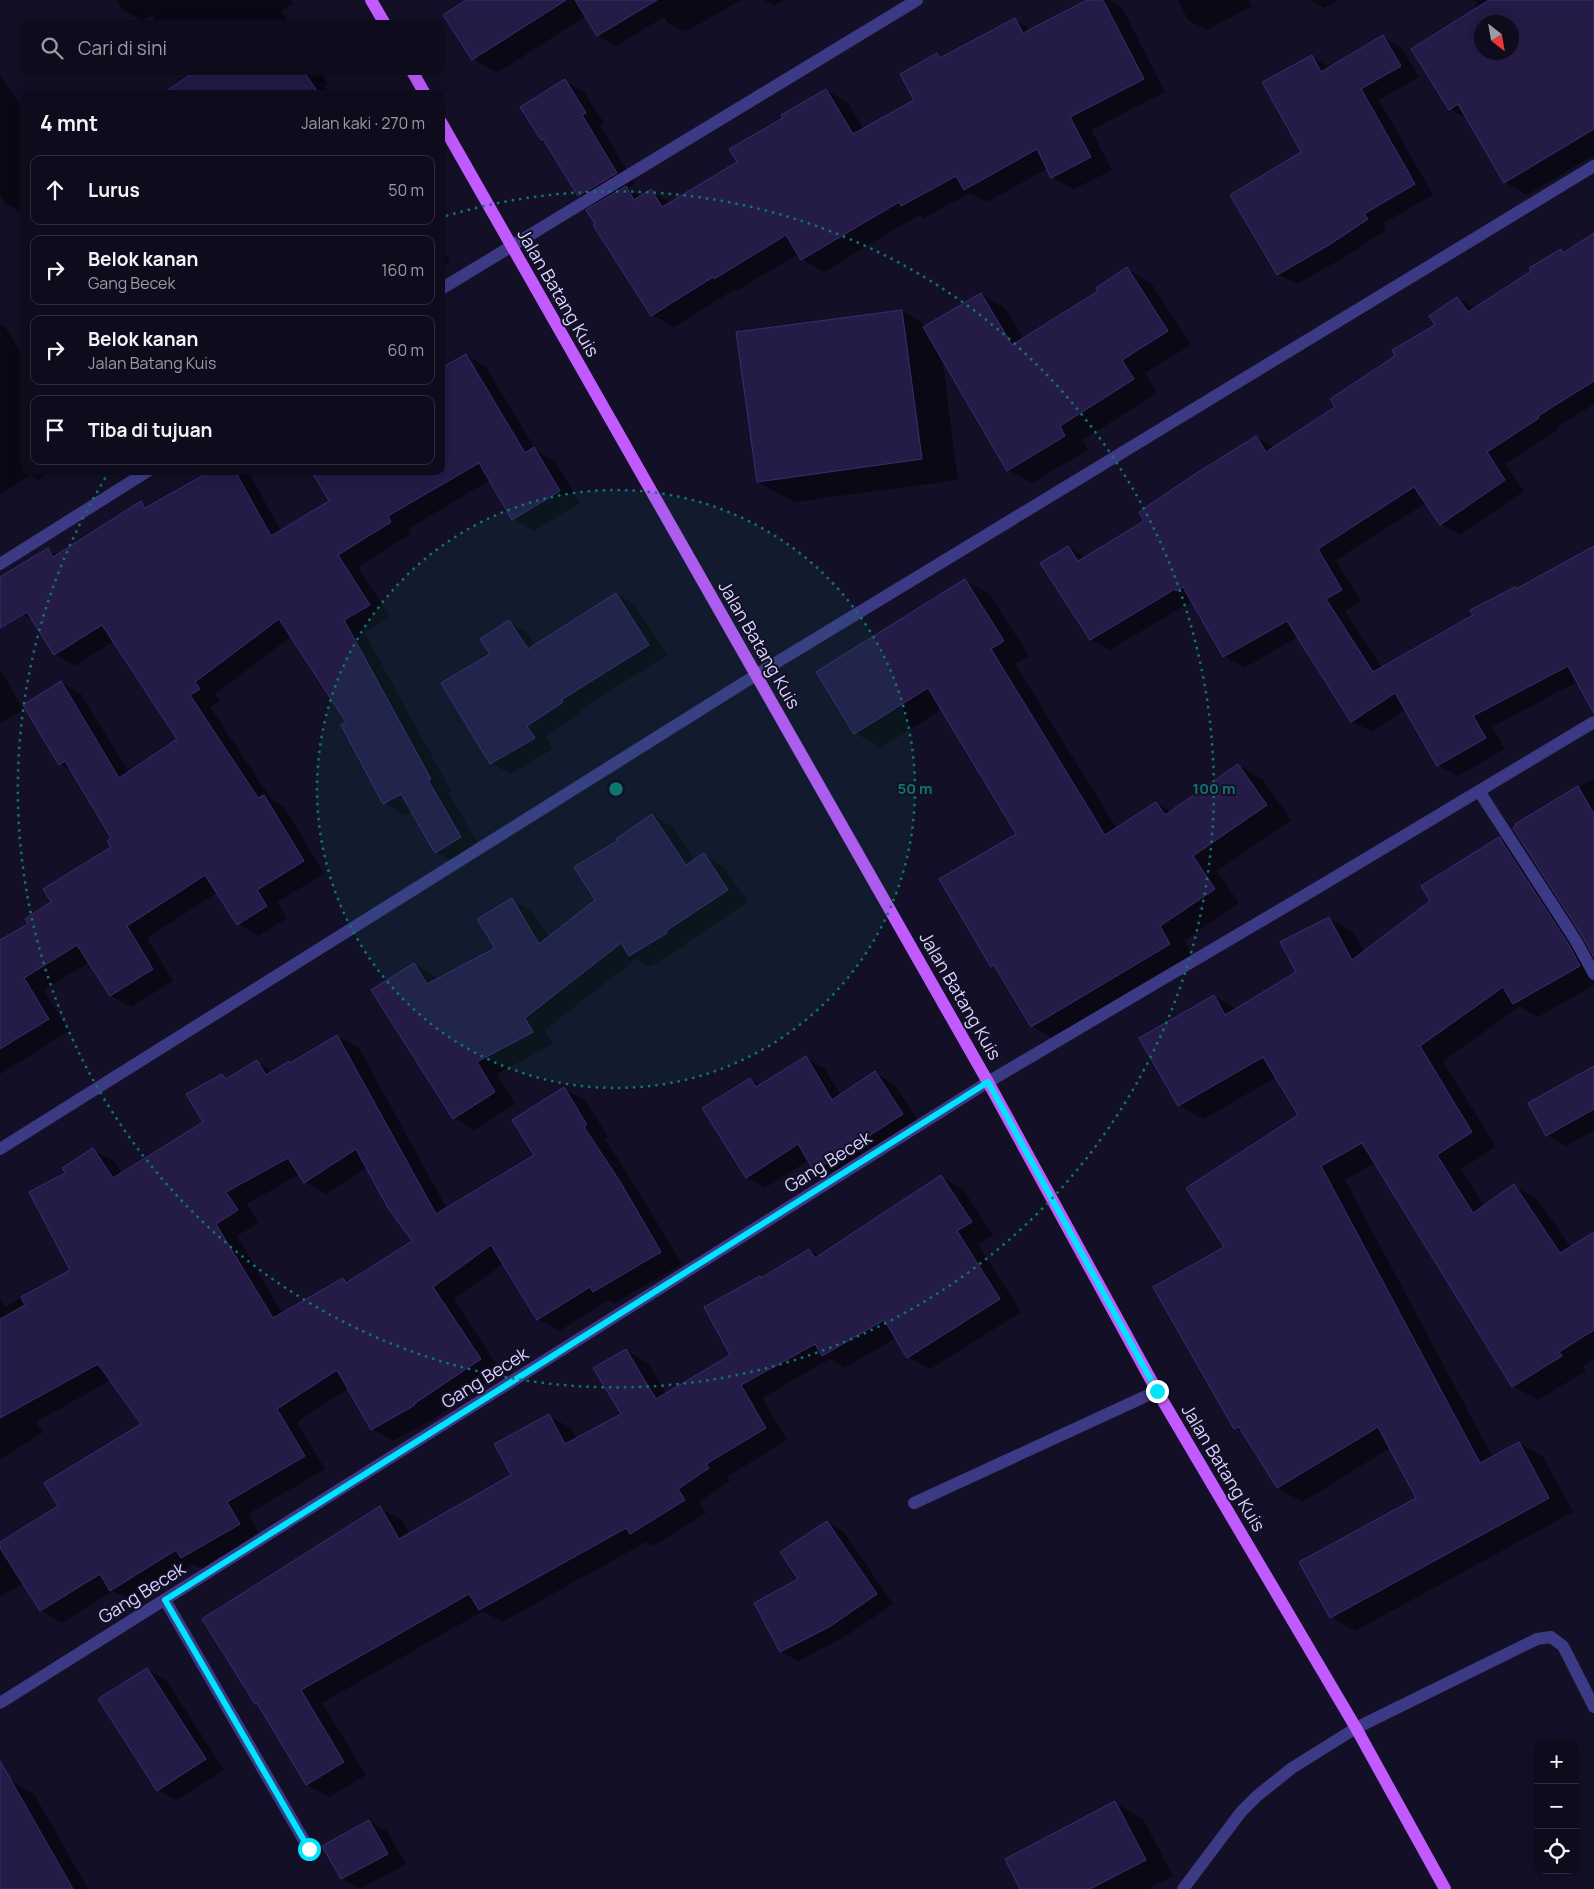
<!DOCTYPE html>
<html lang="id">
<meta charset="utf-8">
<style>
:root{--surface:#0e0b1c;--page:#171425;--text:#f1f3f6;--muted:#9b9ba3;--line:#2e2b3b}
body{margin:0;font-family:Manrope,sans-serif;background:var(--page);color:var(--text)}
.controls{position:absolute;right:15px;bottom:15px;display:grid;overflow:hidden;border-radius:10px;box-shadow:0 5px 20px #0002}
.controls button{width:45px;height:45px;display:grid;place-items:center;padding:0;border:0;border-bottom:1px solid var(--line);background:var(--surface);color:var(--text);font:25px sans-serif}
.compass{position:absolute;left:1474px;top:15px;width:45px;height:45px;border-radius:50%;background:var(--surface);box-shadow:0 5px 20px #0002;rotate:149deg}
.stop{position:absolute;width:15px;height:15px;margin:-11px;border:4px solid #00e5ff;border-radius:50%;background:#fff}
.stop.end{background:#00e5ff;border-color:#fff;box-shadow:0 1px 5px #0008}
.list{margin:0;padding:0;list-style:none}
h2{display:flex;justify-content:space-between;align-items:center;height:65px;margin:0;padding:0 20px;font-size:21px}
h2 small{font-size:16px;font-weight:400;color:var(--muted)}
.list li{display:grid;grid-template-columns:32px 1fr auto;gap:15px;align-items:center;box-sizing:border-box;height:70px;margin:0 10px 10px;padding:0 10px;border:1px solid var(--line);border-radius:10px}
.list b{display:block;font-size:19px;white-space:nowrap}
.list p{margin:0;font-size:16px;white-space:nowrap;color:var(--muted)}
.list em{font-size:16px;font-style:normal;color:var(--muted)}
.icon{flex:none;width:28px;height:28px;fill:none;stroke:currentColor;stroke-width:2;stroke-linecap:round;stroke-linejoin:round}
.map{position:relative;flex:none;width:1594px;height:1889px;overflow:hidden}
.search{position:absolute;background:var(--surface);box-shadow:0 5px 20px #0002;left:20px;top:20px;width:425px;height:55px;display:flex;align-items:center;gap:12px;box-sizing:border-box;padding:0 18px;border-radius:10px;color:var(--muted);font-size:19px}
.panel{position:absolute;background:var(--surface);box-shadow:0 5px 20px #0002;left:20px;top:90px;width:425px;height:385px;border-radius:10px}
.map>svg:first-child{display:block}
.shadow{fill:#0007;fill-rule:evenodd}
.building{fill:#241b47;stroke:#3b2d73;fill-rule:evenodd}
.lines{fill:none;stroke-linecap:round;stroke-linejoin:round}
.minor{stroke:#3d3a85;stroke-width:12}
.major{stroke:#c25bff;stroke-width:12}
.route{stroke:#00e5ff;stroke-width:6}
.ring{fill:none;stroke:#0f766e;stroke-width:2.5;stroke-dasharray:2.5 5}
.labels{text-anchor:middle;stroke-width:4;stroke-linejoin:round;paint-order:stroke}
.street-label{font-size:18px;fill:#d9d4ff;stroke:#130f26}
.centre{fill:#0f766e;stroke:#130f26;stroke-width:2.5}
.ring-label{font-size:15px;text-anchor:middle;font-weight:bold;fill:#0f766e;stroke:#130f26;stroke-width:4;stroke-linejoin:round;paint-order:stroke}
</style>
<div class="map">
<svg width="1594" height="1889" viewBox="0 0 1594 1889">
<rect width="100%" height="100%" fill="#130f26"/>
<g class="shadow">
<path d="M 117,0 L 291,0 L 293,4 L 281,11 L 289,24 L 157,24 L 152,15 L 142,21 L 123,10 Z"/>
<path d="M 465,0 L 741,0 L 685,32 L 667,22 L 664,17 L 616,46 L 598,36 L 586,16 L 497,73 L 473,59 Z"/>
<path d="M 764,0 L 784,0 L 774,6 Z"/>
<path d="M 1090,0 L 1109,0 L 1122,8 L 1165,92 L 1091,130 L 1112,170 L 1074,189 L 1052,177 L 1048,168 L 987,202 L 970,193 L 924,218 L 919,215 L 824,272 L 802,259 L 798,254 L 737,291 L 735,289 L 674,327 L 652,315 L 596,206 L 579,195 L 547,142 L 542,139 L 565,81 L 584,92 L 604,123 L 600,126 L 635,183 L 627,189 L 641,197 L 651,191 L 671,203 L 739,162 L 785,118 L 826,90 L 848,103 L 864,130 L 916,100 L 937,55 L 943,58 L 1015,20 L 1032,30 Z"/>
<path d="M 1178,0 L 1248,0 L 1252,6 L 1207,30 L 1188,20 Z"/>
<path d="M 1311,0 L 1339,0 L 1324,8 Z"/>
<path d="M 1475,0 L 1539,0 L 1594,89 L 1594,155 L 1527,195 L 1505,182 L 1469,120 L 1450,109 L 1477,9 L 1475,6 L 1478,5 ZM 1482,22 L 1512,22 L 1512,52 L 1482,52 Z"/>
<path d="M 1383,37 L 1401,48 L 1419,77 L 1379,100 L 1433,195 L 1382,224 L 1386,230 L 1348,255 L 1297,284 L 1278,274 L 1303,153 L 1312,57 L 1331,68 Z"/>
<path d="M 187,71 L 320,71 L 328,84 L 324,86 L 330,94 L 201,94 Z"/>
<path d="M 0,75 L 24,110 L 24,214 L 5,203 L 0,196 Z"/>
<path d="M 1594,234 L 1594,404 L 1556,428 L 1558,430 L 1505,464 L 1524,491 L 1460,535 L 1441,524 L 1426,503 L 1336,560 L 1361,601 L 1345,611 L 1382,668 L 1594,548 L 1594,688 L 1580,680 L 1492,727 L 1505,749 L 1457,776 L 1438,765 L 1406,709 L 1372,732 L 1352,721 L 1298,637 L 1244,668 L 1224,656 L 1192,601 L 1110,650 L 1090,639 L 1068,547 L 1086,558 L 1146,522 L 1256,437 L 1274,448 L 1336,407 L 1437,325 L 1458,298 L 1475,308 L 1533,272 L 1561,251 L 1565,253 Z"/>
<path d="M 441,248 L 450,262 L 441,267 Z"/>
<path d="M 1127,269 L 1151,283 L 1191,345 L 1145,373 L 1157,393 L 1083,440 L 1088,450 L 1032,483 L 1008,470 L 942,357 L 958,480 L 794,502 L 758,482 L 902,311 L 927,326 L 981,294 L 1005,308 L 1024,340 L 1100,291 Z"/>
<path d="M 0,324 L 5,327 L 24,358 L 24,471 L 50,471 L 38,480 L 30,475 L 0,495 Z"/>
<path d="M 466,355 L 486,367 L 536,450 L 555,461 L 580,503 L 534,531 L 513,519 L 490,480 L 408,529 L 411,534 L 358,567 L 390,617 L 364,632 L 451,791 L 448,792 L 481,849 L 456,864 L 436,852 L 412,811 L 405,815 L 384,803 L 348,722 L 292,636 L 215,694 L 220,701 L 210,707 L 272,800 L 285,808 L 324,874 L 277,902 L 287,918 L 259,936 L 238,924 L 218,892 L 147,938 L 173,981 L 131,1007 L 110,995 L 90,962 L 44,990 L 69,1031 L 0,1074 L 0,942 L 30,924 L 113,848 L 113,839 L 72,771 L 60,764 L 26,708 L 0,723 L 0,670 L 22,707 L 61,682 L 81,694 L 129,773 L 179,739 L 114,641 L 75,666 L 55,654 L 34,621 L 22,614 L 48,550 L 58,556 L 141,503 L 149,507 L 214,471 L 244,471 L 250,475 L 281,531 L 441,471 Z"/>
<path d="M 965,580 L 990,595 L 1029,656 L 1015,664 L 1117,829 L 1156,803 L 1171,812 L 1238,765 L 1263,780 L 1291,820 L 1217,871 L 1239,903 L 1184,941 L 1195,959 L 1057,1041 L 1032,1026 L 997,968 L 992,966 L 1018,834 L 942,709 L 881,748 L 855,733 Z"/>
<path d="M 616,594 L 635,605 L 667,655 L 579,711 L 581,713 L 545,736 L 553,749 L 510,774 L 491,763 L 442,683 L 491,654 L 509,622 L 528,633 L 536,645 Z"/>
<path d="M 1594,778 L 1594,954 L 1517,825 Z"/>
<path d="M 652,815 L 673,827 L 695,860 L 704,855 L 724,867 L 748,902 L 686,943 L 687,945 L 650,967 L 636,959 L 545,1030 L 553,1044 L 497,1074 L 515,1104 L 474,1130 L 454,1118 L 414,964 L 435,976 L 437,980 L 496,949 L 512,900 L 533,912 L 549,938 L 596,901 L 619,841 Z"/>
<path d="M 1499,839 L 1524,853 L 1594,962 L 1594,985 L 1538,1017 L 1520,1006 L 1443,1061 L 1496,1147 L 1461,1169 L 1484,1206 L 1514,1186 L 1538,1200 L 1571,1248 L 1594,1235 L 1594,1359 L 1583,1366 L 1586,1371 L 1538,1400 L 1513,1386 L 1375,1163 L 1345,1180 L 1493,1458 L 1519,1443 L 1543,1457 L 1573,1512 L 1355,1631 L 1331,1617 L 1418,1499 L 1390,1448 L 1302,1502 L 1278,1488 L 1244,1433 L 1235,1428 L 1226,1247 L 1300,1115 L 1277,1077 L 1203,1119 L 1179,1105 L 1214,996 L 1236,1009 L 1297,973 L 1329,918 L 1353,932 L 1364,952 L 1432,902 Z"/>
<path d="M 337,1036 L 359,1048 L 447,1209 L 536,1155 L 564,1089 L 586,1101 L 608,1137 L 605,1139 L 642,1197 L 682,1264 L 615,1303 L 609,1300 L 559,1331 L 538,1319 L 504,1263 L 454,1299 L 501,1372 L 435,1418 L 393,1441 L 372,1429 L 349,1388 L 297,1422 L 325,1469 L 248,1514 L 261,1536 L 203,1569 L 194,1564 L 133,1602 L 113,1591 L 62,1623 L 40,1610 L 23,1583 L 0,1597 L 0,1539 L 2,1543 L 60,1507 L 143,1424 L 111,1380 L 36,1422 L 43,1432 L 0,1460 L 0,1299 L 5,1307 L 71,1270 L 67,1174 L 93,1150 L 115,1162 L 122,1174 L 204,1123 L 222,1075 L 229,1079 L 257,1062 L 274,1072 L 289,1062 L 292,1064 ZM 367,1167 L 414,1241 L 349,1283 L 343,1280 L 283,1314 L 237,1236 L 258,1223 L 247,1204 L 300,1174 L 305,1182 L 326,1194 Z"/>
<path d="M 806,1058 L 825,1069 L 841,1096 L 875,1073 L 894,1084 L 921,1125 L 834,1181 L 815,1170 L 809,1160 L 765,1188 L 747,1177 L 750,1079 L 760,1085 Z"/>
<path d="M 1594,1068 L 1594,1130 L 1566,1146 L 1547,1135 Z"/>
<path d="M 941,1177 L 963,1189 L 993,1235 L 978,1244 L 1021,1312 L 930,1369 L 908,1357 L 896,1338 L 845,1368 L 830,1359 L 762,1398 L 787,1440 L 727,1477 L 730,1481 L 699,1502 L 706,1513 L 653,1546 L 646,1542 L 502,1622 L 483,1611 L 322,1703 L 366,1775 L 329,1797 L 307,1784 L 261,1707 L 255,1703 L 380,1508 L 402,1520 L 410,1534 L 513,1475 L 549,1416 L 571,1428 L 577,1439 L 623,1415 L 626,1350 L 648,1363 L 666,1394 L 732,1356 L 762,1279 L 809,1250 L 819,1256 Z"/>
<path d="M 827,1522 L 844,1532 L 893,1604 L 846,1636 L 798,1661 L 781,1652 L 755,1603 L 800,1579 Z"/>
<path d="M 147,1669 L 166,1680 L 224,1770 L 177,1800 L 158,1790 Z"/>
<path d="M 10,1780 L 34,1794 L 88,1889 L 1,1889 L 0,1785 Z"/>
<path d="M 1115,1803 L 1143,1819 L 1173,1876 L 1148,1889 L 1022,1889 Z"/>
<path d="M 369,1821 L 388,1832 L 406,1864 L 360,1889 L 342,1878 Z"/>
</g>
<g class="building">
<path d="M 466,0 L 566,0 L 472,60 L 443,15 Z"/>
<path d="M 575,0 L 657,0 L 597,36 Z"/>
<path d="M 1087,0 L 1103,0 L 1144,79 L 1070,117 L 1091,157 L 1051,178 L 1037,149 L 964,190 L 956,176 L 901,206 L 899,202 L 801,260 L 786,235 L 714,279 L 713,277 L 651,316 L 593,225 L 595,224 L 586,210 L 626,186 L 634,200 L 651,189 L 662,207 L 737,162 L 729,149 L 783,118 L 781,115 L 826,89 L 853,134 L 914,100 L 900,74 L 937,53 L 940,58 L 1015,18 L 1023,33 Z"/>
<path d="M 1489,0 L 1594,0 L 1594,129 L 1504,183 L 1458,104 L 1449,110 L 1411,49 ZM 1482,22 L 1512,22 L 1512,52 L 1482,52 Z"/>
<path d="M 1383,35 L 1401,66 L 1361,89 L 1415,184 L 1364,214 L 1368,219 L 1329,245 L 1277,275 L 1230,195 L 1301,152 L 1262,82 L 1312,55 L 1321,72 Z"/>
<path d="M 196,71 L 309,71 L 306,75 L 319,94 L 162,94 Z"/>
<path d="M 565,79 L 586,113 L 582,115 L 617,173 L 578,196 L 543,139 L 541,140 L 520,107 Z"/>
<path d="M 1594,233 L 1594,381 L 1538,416 L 1539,418 L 1487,452 L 1505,480 L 1440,525 L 1414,487 L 1318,549 L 1342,590 L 1326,599 L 1373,672 L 1473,615 L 1470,610 L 1515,587 L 1516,589 L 1594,546 L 1594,714 L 1568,666 L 1473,716 L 1486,738 L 1437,766 L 1395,693 L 1351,722 L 1287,621 L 1223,657 L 1183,587 L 1176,591 L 1175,589 L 1090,640 L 1040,563 L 1068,546 L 1078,561 L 1144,521 L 1139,512 L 1192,476 L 1256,436 L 1266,452 L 1335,407 L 1330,399 L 1395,356 L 1392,350 L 1435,325 L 1429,316 L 1457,297 L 1468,312 L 1531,271 L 1529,268 L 1561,249 L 1563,253 Z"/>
<path d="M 1127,267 L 1168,331 L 1122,360 L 1134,379 L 1060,426 L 1065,436 L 1007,471 L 923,327 L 981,293 L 1012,345 L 1098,291 L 1096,288 Z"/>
<path d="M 902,310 L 922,459 L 757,482 L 736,332 Z"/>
<path d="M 466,354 L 525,453 L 534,447 L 560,491 L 512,520 L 479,463 L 388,516 L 391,522 L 338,555 L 370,605 L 344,620 L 431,779 L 428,780 L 461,837 L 435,853 L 401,794 L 383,804 L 341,725 L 346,722 L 279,619 L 195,682 L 200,689 L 190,695 L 258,798 L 264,795 L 304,861 L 257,890 L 267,906 L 237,925 L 205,875 L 127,926 L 153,969 L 110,996 L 77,945 L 24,978 L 49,1019 L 0,1049 L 0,940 L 28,924 L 25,919 L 51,902 L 43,889 L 111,847 L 107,841 L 111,838 L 65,761 L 59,765 L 23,705 L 61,681 L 119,778 L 177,739 L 102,625 L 54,655 L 27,612 L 0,628 L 0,577 L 48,548 L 53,557 L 141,501 L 145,508 L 211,471 L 235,471 L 271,536 L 329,501 L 311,471 L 441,471 L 441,368 Z"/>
<path d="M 965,579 L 1004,641 L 991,649 L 1105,835 L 1156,802 L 1165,815 L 1238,764 L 1267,805 L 1193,856 L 1215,889 L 1160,926 L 1170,944 L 1031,1027 L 994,965 L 991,967 L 939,879 L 1016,834 L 928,688 L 854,734 L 816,672 Z"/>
<path d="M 616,593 L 649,645 L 561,700 L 563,702 L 527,726 L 535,738 L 490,764 L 441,683 L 490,654 L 480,639 L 509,620 L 528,649 Z"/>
<path d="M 1578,786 L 1594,814 L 1594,957 L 1583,937 L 1513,828 L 1516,826 L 1515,824 Z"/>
<path d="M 652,814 L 686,865 L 704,853 L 728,890 L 666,931 L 667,933 L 629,956 L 621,943 L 525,1018 L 533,1032 L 477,1062 L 495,1092 L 453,1119 L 371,990 L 414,963 L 427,984 L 495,948 L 477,919 L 512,898 L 539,944 L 595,900 L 574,867 L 617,841 L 616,839 Z"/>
<path d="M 1499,837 L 1569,945 L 1580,966 L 1513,1004 L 1503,987 L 1420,1046 L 1472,1132 L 1437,1155 L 1473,1213 L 1514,1184 L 1560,1253 L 1594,1232 L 1594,1330 L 1559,1352 L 1562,1356 L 1512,1387 L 1362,1143 L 1321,1166 L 1480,1463 L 1519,1442 L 1549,1498 L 1330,1618 L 1299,1562 L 1416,1498 L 1378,1427 L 1277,1488 L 1239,1427 L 1234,1429 L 1153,1287 L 1224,1247 L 1186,1188 L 1298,1115 L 1263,1057 L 1178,1106 L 1139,1038 L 1214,995 L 1225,1015 L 1296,972 L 1280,942 L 1329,917 L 1352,960 L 1430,901 L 1421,886 Z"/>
<path d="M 337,1035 L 436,1214 L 534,1155 L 512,1120 L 564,1087 L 587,1125 L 584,1127 L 621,1183 L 661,1252 L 593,1292 L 590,1287 L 537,1320 L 491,1245 L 433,1287 L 481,1359 L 414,1404 L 415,1405 L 371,1430 L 337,1370 L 277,1409 L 305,1456 L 227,1502 L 240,1524 L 181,1558 L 176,1550 L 110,1591 L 100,1574 L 40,1611 L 0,1548 L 0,1542 L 58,1506 L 44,1483 L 141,1424 L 98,1364 L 0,1418 L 0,1319 L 25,1305 L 21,1297 L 70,1270 L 29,1192 L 65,1173 L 62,1168 L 93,1148 L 113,1178 L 203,1122 L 186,1094 L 222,1074 L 226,1079 L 257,1060 L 266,1075 L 289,1061 L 290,1063 ZM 356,1149 L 388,1208 L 412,1241 L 346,1283 L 343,1278 L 273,1318 L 216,1224 L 238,1210 L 226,1192 L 288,1158 L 304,1183 Z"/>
<path d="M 806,1056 L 832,1100 L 875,1071 L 903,1114 L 814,1171 L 798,1144 L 746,1178 L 702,1108 L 750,1078 L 756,1087 Z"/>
<path d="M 1594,1066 L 1594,1109 L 1546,1136 L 1528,1103 Z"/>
<path d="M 941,1175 L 972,1222 L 957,1231 L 1000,1299 L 907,1358 L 884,1320 L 822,1356 L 815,1344 L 741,1385 L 766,1428 L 706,1464 L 709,1468 L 678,1489 L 685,1500 L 630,1534 L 626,1528 L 479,1610 L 469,1594 L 301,1690 L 344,1762 L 306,1785 L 257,1703 L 255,1704 L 202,1619 L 380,1506 L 399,1539 L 511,1475 L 494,1444 L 549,1414 L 565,1444 L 621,1414 L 593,1368 L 626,1349 L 656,1399 L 730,1355 L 704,1307 L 760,1276 L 761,1278 L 809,1249 L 815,1258 Z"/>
<path d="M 827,1521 L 877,1594 L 829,1627 L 780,1652 L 754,1603 L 798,1579 L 780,1552 Z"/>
<path d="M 147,1668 L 206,1759 L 157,1791 L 98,1699 Z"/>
<path d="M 0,1761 L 73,1889 L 0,1889 Z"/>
<path d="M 1115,1801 L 1146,1860 L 1090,1889 L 1020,1889 L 1005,1859 Z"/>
<path d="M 369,1820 L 388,1854 L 341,1879 L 322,1846 Z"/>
</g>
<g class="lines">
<g class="minor">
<path d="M 441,289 L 917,0"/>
<path d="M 0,564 L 148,471"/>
<path d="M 1479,791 L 1576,941 L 1594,974"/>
<path d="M 0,1149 L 756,675 L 1594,166"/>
<path d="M 914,1503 L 1157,1391"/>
<path d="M 165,1600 L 309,1849"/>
<path d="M 0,1703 L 988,1082 L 1317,888 L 1594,722"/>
<path d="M 1183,1889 L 1241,1812 L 1257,1796 L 1292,1768 L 1356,1728 L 1537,1639 L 1551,1637 L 1563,1646 L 1594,1707"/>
</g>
<g class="major">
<path d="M 371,0 L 385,24"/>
<path d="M 412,71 L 425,94"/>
<path d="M 441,122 L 988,1082 L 1157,1391 L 1356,1728 L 1445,1889"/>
</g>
</g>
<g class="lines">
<path class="route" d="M 309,1849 L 165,1600 L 988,1082 L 1157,1391"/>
</g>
<circle cx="616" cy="789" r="299" fill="#0f766e" fill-opacity=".12"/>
<g class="ring">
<circle cx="616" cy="789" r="299"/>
<path d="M446 216A598 598 0 1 1 109 472"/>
</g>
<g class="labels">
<g class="street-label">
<text transform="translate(558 293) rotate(60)" y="6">Jalan Batang Kuis</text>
<text transform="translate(759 645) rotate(60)" y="6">Jalan Batang Kuis</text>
<text transform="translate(960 996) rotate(60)" y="6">Jalan Batang Kuis</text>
<text transform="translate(828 1162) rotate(-32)" y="6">Gang Becek</text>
<text transform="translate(485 1378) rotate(-32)" y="6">Gang Becek</text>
<text transform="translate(1223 1468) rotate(59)" y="6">Jalan Batang Kuis</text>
<text transform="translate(142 1593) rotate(-32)" y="6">Gang Becek</text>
</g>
</g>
<circle cx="616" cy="789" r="8" class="centre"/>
<g class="ring-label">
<text x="915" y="794">50 m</text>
<text x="1214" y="794">100 m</text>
</g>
</svg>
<div class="controls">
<button>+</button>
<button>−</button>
<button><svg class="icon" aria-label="locate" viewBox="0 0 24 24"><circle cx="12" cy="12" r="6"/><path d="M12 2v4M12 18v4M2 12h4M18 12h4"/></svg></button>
</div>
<svg class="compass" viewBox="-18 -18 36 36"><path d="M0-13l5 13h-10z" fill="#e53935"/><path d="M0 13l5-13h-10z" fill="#9b9ba3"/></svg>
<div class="stop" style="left:309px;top:1849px"></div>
<div class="stop end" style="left:1157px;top:1391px"></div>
<div class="search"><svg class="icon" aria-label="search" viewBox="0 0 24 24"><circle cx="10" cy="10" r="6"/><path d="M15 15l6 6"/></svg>Cari di sini</div>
<section class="panel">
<h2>4 mnt<small>Jalan kaki · 270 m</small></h2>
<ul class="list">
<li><svg class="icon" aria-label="ahead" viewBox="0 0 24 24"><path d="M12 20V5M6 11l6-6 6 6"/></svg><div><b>Lurus</b></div><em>50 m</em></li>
<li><svg class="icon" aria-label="right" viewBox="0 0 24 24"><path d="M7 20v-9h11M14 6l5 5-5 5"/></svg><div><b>Belok kanan</b><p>Gang Becek</p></div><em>160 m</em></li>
<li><svg class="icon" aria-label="right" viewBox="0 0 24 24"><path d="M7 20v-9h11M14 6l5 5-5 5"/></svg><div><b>Belok kanan</b><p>Jalan Batang Kuis</p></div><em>60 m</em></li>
<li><svg class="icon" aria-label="arrive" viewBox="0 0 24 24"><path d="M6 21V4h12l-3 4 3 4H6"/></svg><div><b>Tiba di tujuan</b></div></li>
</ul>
</section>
</div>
